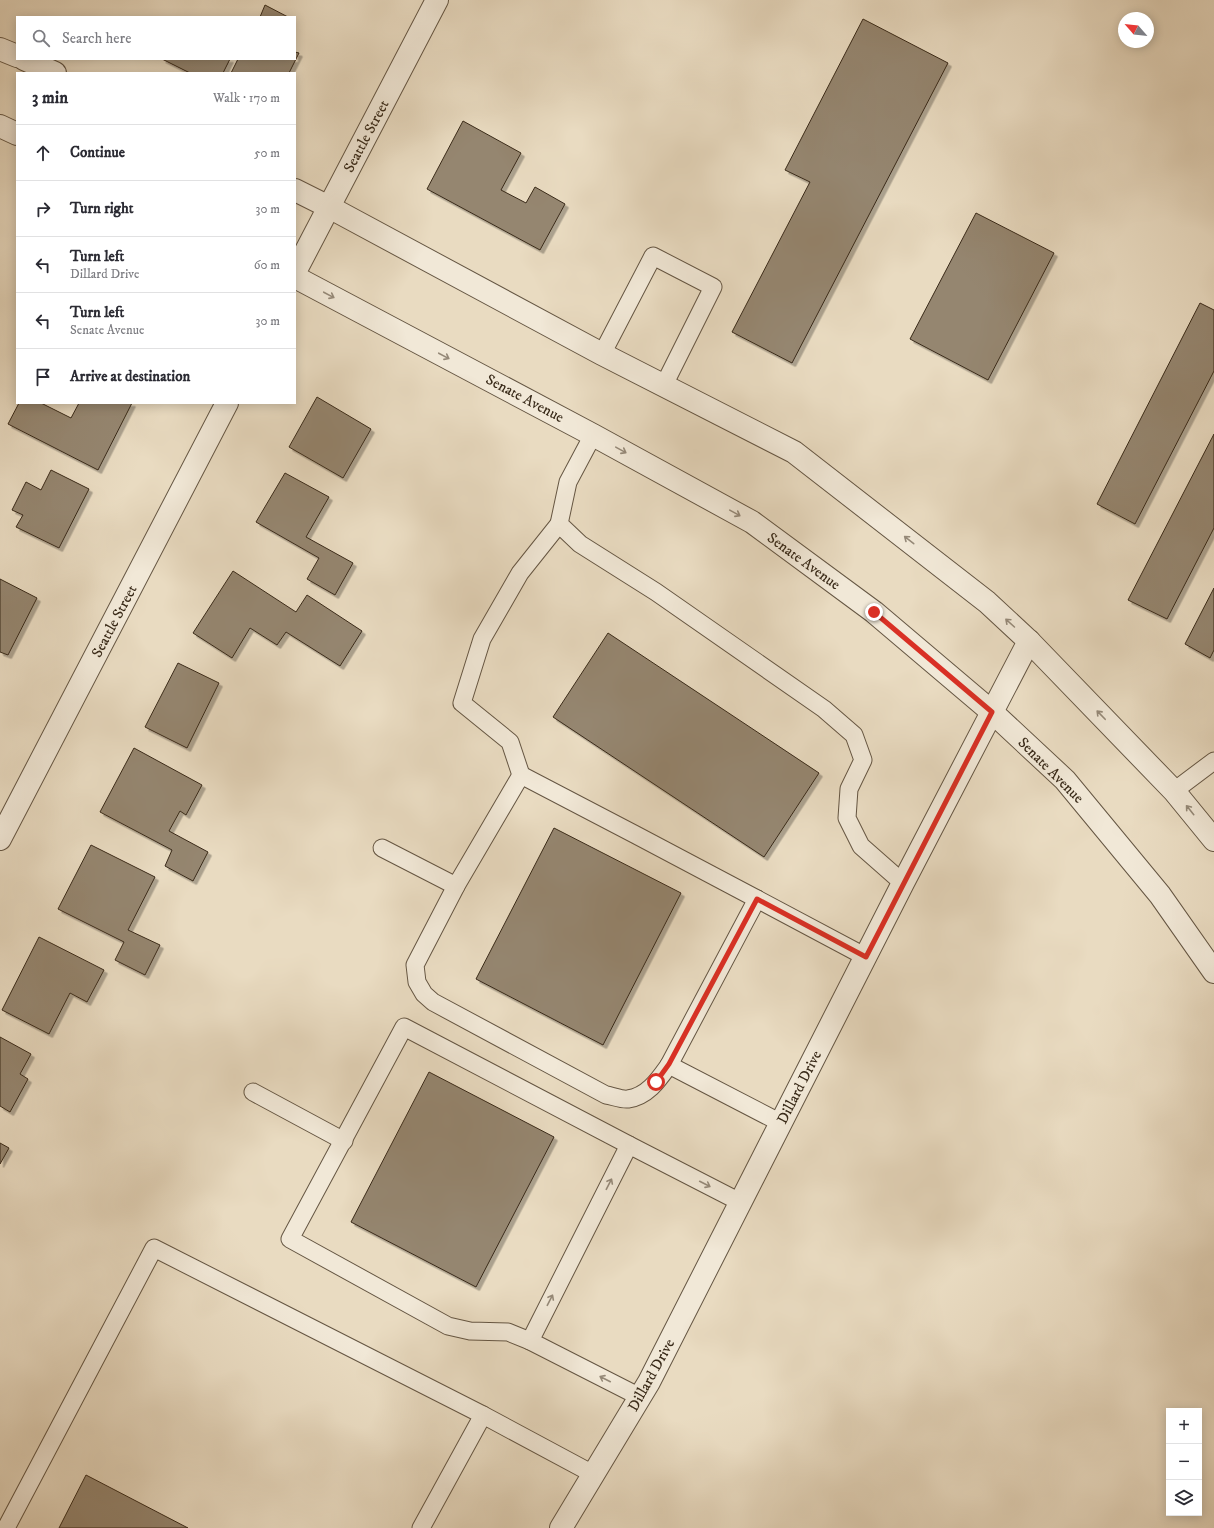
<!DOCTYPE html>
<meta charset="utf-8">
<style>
:root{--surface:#fff;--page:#f7f7f7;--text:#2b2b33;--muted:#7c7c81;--line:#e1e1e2}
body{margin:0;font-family:"IM FELL DW Pica",serif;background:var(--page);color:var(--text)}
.controls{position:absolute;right:12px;bottom:12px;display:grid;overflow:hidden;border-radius:0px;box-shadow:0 2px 10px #0003}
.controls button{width:36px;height:36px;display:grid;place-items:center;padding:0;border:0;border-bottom:1px solid var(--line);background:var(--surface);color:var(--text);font:20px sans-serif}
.compass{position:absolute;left:1118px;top:12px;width:36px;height:36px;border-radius:50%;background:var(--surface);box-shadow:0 2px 10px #0003;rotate:298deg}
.stop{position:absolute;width:12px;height:12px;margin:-9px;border:3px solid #d93025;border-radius:50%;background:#fff}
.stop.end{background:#d93025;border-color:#fff;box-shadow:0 1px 4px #0008}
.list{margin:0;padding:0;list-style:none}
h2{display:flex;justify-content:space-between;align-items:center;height:52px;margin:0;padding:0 16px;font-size:17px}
h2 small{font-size:13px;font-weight:400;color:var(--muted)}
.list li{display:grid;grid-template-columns:26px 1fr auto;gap:12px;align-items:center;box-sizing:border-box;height:56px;padding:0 16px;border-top:1px solid var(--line)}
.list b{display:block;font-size:15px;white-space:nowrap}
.list p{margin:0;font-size:13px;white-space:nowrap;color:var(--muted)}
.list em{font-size:13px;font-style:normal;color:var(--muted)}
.icon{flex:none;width:22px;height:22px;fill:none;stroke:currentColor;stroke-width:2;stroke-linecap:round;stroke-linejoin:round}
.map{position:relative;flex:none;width:1214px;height:1528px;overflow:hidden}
.search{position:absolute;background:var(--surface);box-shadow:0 2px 10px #0003;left:16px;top:16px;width:280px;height:44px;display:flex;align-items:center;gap:10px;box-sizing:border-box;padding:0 14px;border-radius:0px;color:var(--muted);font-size:15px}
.panel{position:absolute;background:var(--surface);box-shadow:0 2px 10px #0003;left:16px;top:72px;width:280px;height:332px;border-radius:0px}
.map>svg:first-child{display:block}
.building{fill:#958670;stroke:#392a19;filter:url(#shadow)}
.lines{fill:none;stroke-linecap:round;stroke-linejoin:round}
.service-casing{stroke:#655643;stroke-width:19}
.minor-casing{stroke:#655643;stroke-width:24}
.tertiary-casing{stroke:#655643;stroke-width:24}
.service{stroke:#f1e8d7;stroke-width:17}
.minor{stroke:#f1e8d7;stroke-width:22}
.tertiary{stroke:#f1e8d7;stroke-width:22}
.oneway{stroke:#958978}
.route{stroke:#d93025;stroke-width:5}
.labels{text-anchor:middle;stroke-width:3;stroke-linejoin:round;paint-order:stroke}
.street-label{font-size:15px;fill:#392a19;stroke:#f1e8d7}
</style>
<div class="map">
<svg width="1214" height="1528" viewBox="0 0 1214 1528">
<defs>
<filter id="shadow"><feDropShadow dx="3.5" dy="3.5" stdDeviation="0" flood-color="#0004"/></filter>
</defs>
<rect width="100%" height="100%" fill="#e9dbc1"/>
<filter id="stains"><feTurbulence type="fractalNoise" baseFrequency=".005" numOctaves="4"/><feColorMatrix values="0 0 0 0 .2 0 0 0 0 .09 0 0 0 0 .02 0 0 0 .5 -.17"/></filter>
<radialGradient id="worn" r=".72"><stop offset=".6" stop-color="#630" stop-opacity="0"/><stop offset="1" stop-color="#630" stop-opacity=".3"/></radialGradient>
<g class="building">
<path d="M 265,5 L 288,17 L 260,17 Z"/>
<path d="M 863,19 L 948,63 L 792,363 L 732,332 L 810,182 L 785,170 Z"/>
<path d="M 295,52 L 299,53 L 289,73 L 231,73 L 238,59 L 295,59 Z"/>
<path d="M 162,59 L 230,59 L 223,73 L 190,73 Z"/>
<path d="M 463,121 L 521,153 L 501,190 L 526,203 L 535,187 L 565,204 L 540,250 L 427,189 Z"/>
<path d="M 976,213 L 1054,253 L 988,380 L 910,339 Z"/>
<path d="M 1200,303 L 1214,310 L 1214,371 L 1135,524 L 1097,504 Z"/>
<path d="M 317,397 L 371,429 L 343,478 L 289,447 Z"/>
<path d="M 19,403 L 41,403 L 71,418 L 79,403 L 132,403 L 98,470 L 8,424 Z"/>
<path d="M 1214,434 L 1214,528 L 1167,619 L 1128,600 Z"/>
<path d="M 51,470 L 89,489 L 59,548 L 16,527 L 23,515 L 12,510 L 26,482 L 41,490 Z"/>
<path d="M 285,473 L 329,497 L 306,537 L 353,563 L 335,595 L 307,579 L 319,558 L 256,522 Z"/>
<path d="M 233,571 L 296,612 L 307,595 L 362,631 L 340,666 L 286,632 L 277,645 L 250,628 L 232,658 L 193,633 Z"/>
<path d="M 0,579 L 37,598 L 8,655 L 0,652 Z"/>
<path d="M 1214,588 L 1214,650 L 1210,658 L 1185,644 Z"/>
<path d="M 608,633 L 819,773 L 764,857 L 553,717 Z"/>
<path d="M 178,663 L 219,683 L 187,748 L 145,727 Z"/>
<path d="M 134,748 L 202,785 L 186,815 L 180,811 L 169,831 L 208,852 L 193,881 L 165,866 L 172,850 L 100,812 Z"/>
<path d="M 554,828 L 681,893 L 603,1045 L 476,979 Z"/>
<path d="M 91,845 L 155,877 L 128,930 L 160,945 L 145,975 L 115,960 L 124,942 L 58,909 Z"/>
<path d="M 39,937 L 104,970 L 87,1002 L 70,993 L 49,1034 L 2,1010 Z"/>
<path d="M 0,1037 L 31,1054 L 20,1074 L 28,1079 L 10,1112 L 0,1106 Z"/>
<path d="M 429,1072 L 554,1137 L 476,1287 L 351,1222 Z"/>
<path d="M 0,1143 L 9,1148 L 0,1164 Z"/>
<path d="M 86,1475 L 188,1528 L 59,1528 Z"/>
</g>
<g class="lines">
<defs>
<g id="service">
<path d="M 602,354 L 653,256 L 713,287 L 664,385"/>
<path d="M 593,435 L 568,482 L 559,524 L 580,544 L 656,592 L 824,709 L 854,735 L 863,760 L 849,789 L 847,818 L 861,846 L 903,883"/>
<path d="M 521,775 L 510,742 L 462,703 L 482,639 L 520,573 L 559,524"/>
<path d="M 1174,791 L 1214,761"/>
<path d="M 382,848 L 456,886"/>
<path d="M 669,1065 C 659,1079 648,1096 628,1099 C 622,1100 613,1096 606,1095 L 433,1002 L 424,994 L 417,982 L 415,965 L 456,886 L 521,775 L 636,835 L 757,899"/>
<path d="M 253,1092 L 344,1141"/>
<path d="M 781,1123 L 669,1065 L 757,899 L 866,957"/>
<path d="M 530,1341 L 508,1332 L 470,1331 L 448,1326 L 290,1239 L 404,1027 L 629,1145"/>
<path d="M 640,1397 L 530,1341 L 629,1145 L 740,1202"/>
<path d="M 6,1528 L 154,1248 L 483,1415"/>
<path d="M 421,1528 L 483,1415 L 593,1474"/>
</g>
<g id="minor">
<path d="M 295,272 L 437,0"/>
<path d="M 0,839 L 227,403"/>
<path d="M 561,1528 L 649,1382 L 903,883 L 1029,641"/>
</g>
<g id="tertiary">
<path d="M 0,49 L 17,56"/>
<path d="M 24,59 L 55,73"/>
<path d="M 0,126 L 17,134"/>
<path d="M 295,190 L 329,207 L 602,354 L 794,452 L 987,602 L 1029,641 L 1174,791 L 1214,840"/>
<path d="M 295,277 L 593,435 L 752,522 L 874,612 L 992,712 L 1065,780 L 1160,895 L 1214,972"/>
</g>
</defs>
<use href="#service" class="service-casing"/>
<use href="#minor" class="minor-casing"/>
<use href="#tertiary" class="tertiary-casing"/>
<use href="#service" class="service"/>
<use href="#minor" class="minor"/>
<use href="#tertiary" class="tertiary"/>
</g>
<defs><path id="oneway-shaft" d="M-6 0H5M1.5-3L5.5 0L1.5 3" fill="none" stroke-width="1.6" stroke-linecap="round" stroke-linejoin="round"/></defs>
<g class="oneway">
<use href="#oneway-shaft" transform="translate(329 295) rotate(28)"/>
<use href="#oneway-shaft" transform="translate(444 356) rotate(28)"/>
<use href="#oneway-shaft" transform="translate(621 450) rotate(29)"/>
<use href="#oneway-shaft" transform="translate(735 513) rotate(29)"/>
<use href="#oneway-shaft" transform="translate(909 540) rotate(-142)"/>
<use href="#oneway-shaft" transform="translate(1010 623) rotate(-138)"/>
<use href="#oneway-shaft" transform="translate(1101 715) rotate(-134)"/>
<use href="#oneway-shaft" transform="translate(1190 810) rotate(-129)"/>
<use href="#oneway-shaft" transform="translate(609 1184) rotate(-63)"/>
<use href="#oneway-shaft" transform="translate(705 1184) rotate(27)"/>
<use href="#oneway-shaft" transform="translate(550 1300) rotate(-63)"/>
<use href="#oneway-shaft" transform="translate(605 1379) rotate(-153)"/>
</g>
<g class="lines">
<path class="route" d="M 656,1082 L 669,1064 L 757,899 L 866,957 L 992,712 L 874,612"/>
</g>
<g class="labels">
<g class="street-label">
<text transform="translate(366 136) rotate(-62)" y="5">Seattle Street</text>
<text transform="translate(525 398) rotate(28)" y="5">Senate Avenue</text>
<text transform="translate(804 561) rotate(36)" y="5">Senate Avenue</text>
<text transform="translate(114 621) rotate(-62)" y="5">Seattle Street</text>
<text transform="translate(1051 770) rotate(45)" y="5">Senate Avenue</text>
<text transform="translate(799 1087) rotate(-63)" y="5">Dillard Drive</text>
<text transform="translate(651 1375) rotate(-61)" y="5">Dillard Drive</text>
</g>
</g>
<rect width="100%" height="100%" filter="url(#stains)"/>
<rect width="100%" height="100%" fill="url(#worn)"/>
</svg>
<div class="controls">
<button>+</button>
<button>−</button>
<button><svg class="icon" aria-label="layers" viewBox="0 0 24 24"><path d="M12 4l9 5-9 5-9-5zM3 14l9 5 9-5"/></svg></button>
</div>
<svg class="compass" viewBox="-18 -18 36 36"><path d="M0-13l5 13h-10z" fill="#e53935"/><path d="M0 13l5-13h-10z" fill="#7c7c81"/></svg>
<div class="stop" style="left:656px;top:1082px"></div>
<div class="stop end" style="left:874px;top:612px"></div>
<div class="search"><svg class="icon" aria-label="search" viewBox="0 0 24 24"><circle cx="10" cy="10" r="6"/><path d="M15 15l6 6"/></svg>Search here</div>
<section class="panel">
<h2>3 min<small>Walk · 170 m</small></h2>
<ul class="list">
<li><svg class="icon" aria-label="ahead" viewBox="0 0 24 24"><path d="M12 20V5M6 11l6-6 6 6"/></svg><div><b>Continue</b></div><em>50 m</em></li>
<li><svg class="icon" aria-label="right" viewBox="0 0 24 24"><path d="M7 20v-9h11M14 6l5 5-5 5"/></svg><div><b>Turn right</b></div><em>30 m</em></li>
<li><svg class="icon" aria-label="left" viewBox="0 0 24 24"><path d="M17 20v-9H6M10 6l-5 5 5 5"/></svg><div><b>Turn left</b><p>Dillard Drive</p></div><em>60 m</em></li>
<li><svg class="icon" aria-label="left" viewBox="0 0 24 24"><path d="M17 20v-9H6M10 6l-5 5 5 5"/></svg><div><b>Turn left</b><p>Senate Avenue</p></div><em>30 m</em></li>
<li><svg class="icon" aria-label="arrive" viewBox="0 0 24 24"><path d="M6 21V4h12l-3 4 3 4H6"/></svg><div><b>Arrive at destination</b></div></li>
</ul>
</section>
</div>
